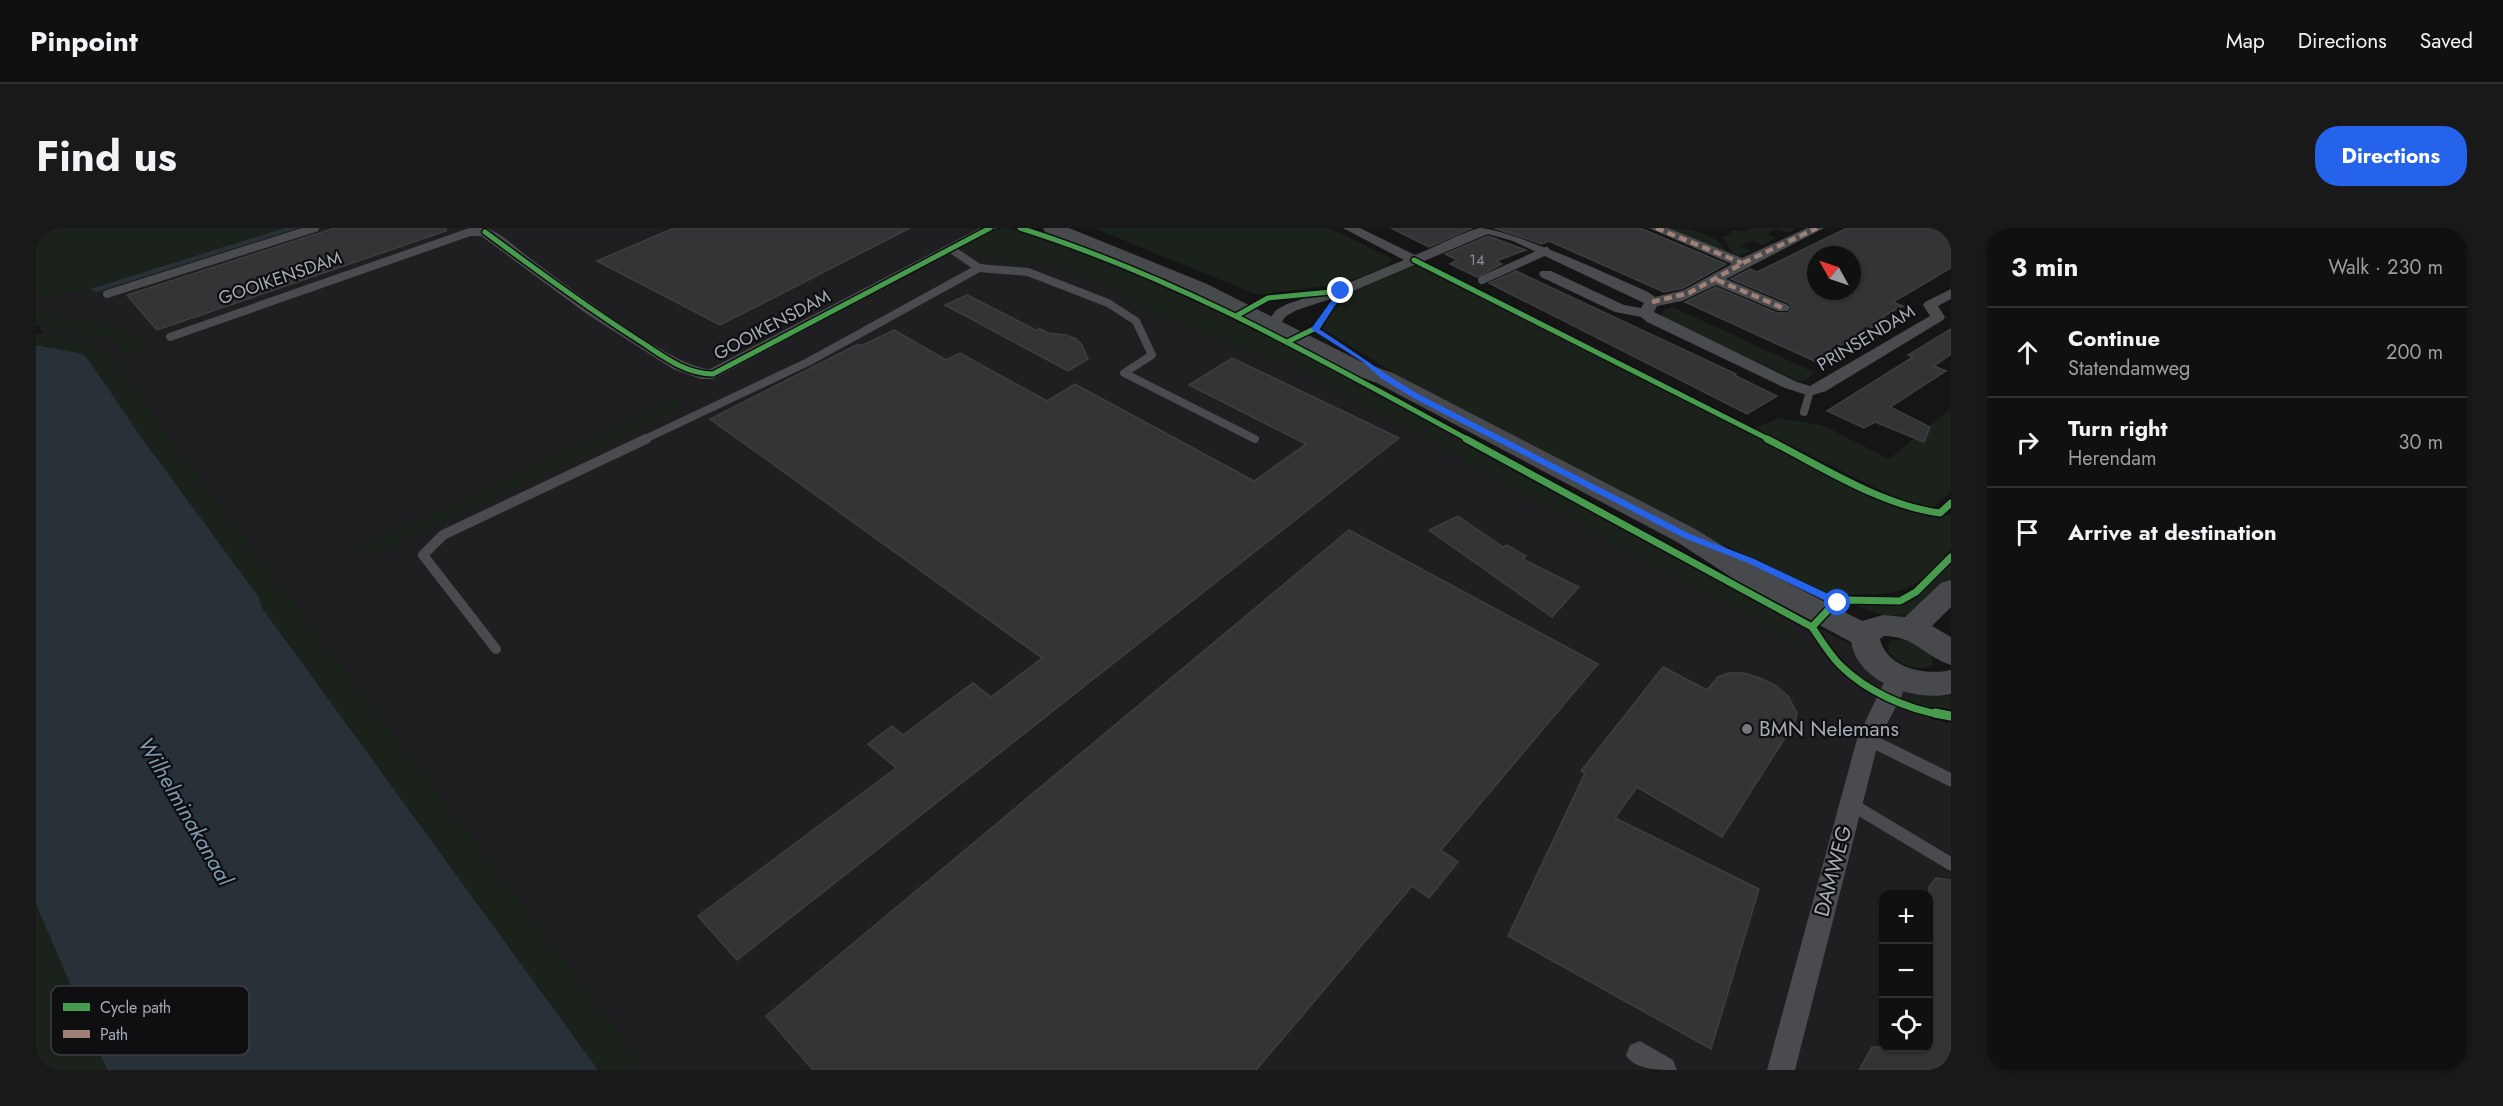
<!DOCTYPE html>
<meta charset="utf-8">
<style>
:root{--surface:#101010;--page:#191919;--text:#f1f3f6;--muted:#9c9d9f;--line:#303030;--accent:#2563eb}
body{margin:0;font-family:Jost,sans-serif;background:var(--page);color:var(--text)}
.controls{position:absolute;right:18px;bottom:18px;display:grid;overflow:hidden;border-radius:12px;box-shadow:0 2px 4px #0004}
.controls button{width:54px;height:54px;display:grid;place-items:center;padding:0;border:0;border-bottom:2px solid var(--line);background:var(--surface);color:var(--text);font:30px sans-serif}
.compass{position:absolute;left:1771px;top:18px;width:54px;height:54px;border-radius:50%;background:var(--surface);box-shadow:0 2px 4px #0004;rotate:310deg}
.stop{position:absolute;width:18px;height:18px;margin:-14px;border:4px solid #2563eb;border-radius:50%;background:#fff}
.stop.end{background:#2563eb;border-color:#fff;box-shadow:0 2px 6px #0008}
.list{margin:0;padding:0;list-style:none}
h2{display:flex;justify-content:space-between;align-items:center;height:78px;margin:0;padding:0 24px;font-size:26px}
h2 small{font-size:20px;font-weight:400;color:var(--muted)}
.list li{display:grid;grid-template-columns:39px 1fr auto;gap:18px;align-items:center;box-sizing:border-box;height:90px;padding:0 24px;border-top:2px solid var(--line)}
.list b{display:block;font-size:22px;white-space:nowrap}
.list p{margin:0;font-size:20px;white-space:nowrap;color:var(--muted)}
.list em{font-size:20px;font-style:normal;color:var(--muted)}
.icon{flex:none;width:33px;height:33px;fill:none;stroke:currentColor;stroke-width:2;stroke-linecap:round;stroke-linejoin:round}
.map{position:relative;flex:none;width:1915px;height:842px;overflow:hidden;border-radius:24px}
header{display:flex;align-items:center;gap:36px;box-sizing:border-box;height:84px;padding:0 30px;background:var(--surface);border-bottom:2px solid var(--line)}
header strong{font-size:28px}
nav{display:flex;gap:33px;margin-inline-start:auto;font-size:21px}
.intro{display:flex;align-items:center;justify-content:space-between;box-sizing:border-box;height:144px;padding:0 36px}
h1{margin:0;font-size:42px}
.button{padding:15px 27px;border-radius:24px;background:var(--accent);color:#fff;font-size:21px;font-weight:700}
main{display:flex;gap:36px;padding:0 36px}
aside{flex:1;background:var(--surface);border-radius:24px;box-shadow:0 2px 4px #0004}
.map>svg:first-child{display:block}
.built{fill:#1f1f21;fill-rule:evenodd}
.green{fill:#1b221c}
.water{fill:#283137}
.building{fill:#343436;stroke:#3d3e41;stroke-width:1.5;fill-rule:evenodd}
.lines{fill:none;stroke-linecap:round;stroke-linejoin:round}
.lane-far2{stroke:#494b4e;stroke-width:8}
.lane-far1{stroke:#494b4e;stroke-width:10}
.lane{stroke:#494b4e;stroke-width:13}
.street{fill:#494b4e;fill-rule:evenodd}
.secondary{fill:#48494c;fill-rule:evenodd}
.quiet{stroke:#9e8076;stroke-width:4.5;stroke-dasharray:8 4.5;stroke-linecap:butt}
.cycleway-far2-casing{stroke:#0f0f11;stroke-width:8}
.cycleway-far1-casing{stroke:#0f0f11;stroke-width:10}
.cycleway-casing{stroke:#0f0f11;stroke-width:13}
.cycleway-far2{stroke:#469c4c;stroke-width:5}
.cycleway-far1{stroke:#469c4c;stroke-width:7}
.cycleway{stroke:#469c4c;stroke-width:9}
.route{fill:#2563eb}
.poi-dot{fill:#73777e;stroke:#0f0f11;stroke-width:2}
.labels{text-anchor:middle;stroke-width:4.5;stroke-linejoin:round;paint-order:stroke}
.far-number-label{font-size:15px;fill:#8a8e96}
.far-street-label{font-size:18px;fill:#a6acb6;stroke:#0f0f11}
.poi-label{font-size:21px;fill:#a6acb6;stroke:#0f0f11;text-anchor:start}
.street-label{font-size:21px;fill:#a6acb6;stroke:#0f0f11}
.water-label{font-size:22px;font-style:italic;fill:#7d9cb1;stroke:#0f0f11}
.key{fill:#0f0f11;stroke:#3c3e43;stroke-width:1.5}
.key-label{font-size:16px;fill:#a6acb6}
</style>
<header>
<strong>Pinpoint</strong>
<nav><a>Map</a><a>Directions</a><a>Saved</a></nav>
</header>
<div class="intro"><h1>Find us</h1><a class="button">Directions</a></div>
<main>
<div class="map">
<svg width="1915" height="842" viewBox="0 0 1915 842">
<rect width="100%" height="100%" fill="#151515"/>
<path class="built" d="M 0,0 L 947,0 L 1259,116 L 1915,471 L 1915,842 L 396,842 L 0,93 ZM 1848,666 L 1892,666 L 1892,820 L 1848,820 Z"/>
<g class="green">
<path d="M 0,0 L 249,0 L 54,61 L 22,69 L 14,66 L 0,70 Z"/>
<path d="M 968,0 L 997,5 L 1080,37 L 1162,75 L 1199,88 L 1408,205 L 1744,387 L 1778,424 L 1747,409 L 1250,134 L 1231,131 L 1085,73 L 1091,67 L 1004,32 C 982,44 947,28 925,20 L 954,4 Z"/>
<path d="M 1058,0 L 1294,0 L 1357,31 L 1352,38 L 1305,56 L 1221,67 Z"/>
<path d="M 1627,0 C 1649,0 1681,3 1691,25 Z"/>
<path d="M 1715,0 L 1758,0 L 1759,1 L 1752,5 L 1742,1 L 1730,6 L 1740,10 L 1727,17 L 1717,13 L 1705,18 L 1715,23 L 1703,28 L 1696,24 L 1686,9 L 1695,6 L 1696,2 L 1708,3 Z"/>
<path d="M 1386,38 L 1864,281 L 1894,289 L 1915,286 L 1915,321 C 1892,348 1875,367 1838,366 C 1825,366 1814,365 1801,369 L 1607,280 L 1394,167 L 1285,100 L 1309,67 L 1376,39 Z"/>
<path d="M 0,78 C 28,102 80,81 114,118 L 89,126 L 77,112 L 0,98 Z"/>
<path d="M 1636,79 L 1780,145 L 1767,153 L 1760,152 L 1631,92 L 1626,87 L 1626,84 Z"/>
<path d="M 0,105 L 66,117 L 76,127 L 129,203 L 612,842 L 562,842 L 226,380 L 222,368 L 107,212 L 54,134 L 13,119 L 0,117 Z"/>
<path d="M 639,171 L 647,175 L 647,180 L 330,332 L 321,320 Z"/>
<path d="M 1915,180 L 1915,264 L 1897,279 L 1878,278 L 1866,273 L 1719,200 L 1743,190 L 1786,197 L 1853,231 Z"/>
<path d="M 1915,336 L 1915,351 L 1879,387 L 1849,388 L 1814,376 L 1818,374 L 1865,374 L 1880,369 Z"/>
<path d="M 1858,412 C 1873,412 1894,418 1897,435 L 1894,439 C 1878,443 1862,436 1852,423 L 1853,414 Z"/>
<path d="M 1895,466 L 1915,469 L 1915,490 L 1870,471 L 1879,467 Z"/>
<path d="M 0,676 L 71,842 L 0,842 Z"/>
</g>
<g class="water">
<path d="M 249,0 L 262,0 L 60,64 L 54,61 Z"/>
<path d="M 0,117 L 47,126 L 54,134 L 107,212 L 222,368 L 226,380 L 562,842 L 71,842 L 0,676 Z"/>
</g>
<g class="building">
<path d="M 299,0 L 410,0 L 410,3 L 121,102 L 91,67 Z"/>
<path d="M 638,0 L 874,0 L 684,97 L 561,33 Z"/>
<path d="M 1355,0 L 1436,0 L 1393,19 Z"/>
<path d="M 1458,0 L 1604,0 L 1690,36 L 1647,60 L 1628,64 L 1513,13 L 1506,16 Z"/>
<path d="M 1811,0 L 1903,0 L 1915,4 L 1915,40 L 1857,74 L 1867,78 L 1846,89 L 1851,91 L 1803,118 L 1813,122 L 1787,137 L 1649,74 L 1680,59 L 1741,85 L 1752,85 L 1756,81 L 1753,75 L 1695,51 L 1714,41 L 1721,44 ZM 1780,27 L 1816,27 L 1816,63 L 1780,63 Z"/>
<path d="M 1452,8 L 1490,22 L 1460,33 L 1466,36 L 1441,49 L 1414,36 L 1421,32 L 1409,26 Z"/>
<path d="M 1480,43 L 1700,146 L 1698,147 L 1741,168 L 1711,186 L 1453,55 Z"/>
<path d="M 931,67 L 1000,102 L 1004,101 L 1012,105 L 1030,107 L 1040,111 L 1046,117 L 1052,131 L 1032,143 L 909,77 Z"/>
<path d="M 1915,101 L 1915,126 L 1898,138 L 1910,143 L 1854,179 L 1894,199 L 1888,214 L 1839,194 L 1828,200 L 1791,183 L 1877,129 L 1872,127 Z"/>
<path d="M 858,102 L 910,132 L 924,125 L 1011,173 L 1039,156 L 1218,253 L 1270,216 L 1153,157 L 1196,130 L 1363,210 L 701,732 L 662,688 L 860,540 L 832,516 L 856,498 L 867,507 L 937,455 L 955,469 L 1006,430 L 674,191 L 822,116 L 825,118 Z"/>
<path d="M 1422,288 L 1467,319 L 1471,317 L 1490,328 L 1487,331 L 1543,359 L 1516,389 L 1393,302 Z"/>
<path d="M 1313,302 L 1562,436 L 1405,622 L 1422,634 L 1393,670 L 1376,658 L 1220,842 L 777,842 L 730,788 Z"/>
<path d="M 1627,439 L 1671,462 L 1682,449 L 1693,445 L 1708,445 L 1724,450 L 1740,458 L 1752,468 L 1761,485 L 1759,494 L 1686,609 L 1601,559 L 1579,590 L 1723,661 L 1675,821 L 1472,708 L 1549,545 L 1545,543 Z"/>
<path d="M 1900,650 L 1915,652 L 1915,842 L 1823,842 L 1836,819 L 1893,819 L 1893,659 Z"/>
</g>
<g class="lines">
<g class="lane-far2">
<path d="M 915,21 L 943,40 L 992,44 L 1072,75 L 1100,93 L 1116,127 L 1088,145 L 1219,211"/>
<path d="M 1446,52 L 1510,23"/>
<path d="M 71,66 L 279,0"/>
<path d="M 134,109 L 434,4 L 449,4"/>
<path d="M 1768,184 L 1774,163"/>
<path d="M 607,212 L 772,134 L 943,40"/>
</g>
<path class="lane-far1" d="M 460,421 L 387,327 L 407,307 L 610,211"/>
<g class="lane">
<path d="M 1832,511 L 1915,552"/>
<path d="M 1815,576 L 1915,636"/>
</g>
<g class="street">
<path d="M 449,0 C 465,4 481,21 495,31 C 527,55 639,141 674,141 L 944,0 L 961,0 L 677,151 L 665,151 L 637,141 L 551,86 L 444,7 L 442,4 L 444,1 Z"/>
<path d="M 1307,0 L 1324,0 L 1379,27 C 1400,19 1422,6 1443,0 C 1472,0 1581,50 1612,64 L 1619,69 L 1648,62 L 1696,36 L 1613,0 L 1632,0 L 1706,30 L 1771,0 L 1788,0 L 1690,51 L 1752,77 L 1754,80 L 1752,83 L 1742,83 L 1680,57 L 1646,73 L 1621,78 L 1618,84 L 1761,154 L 1774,158 L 1894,88 L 1887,77 L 1889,74 L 1915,61 L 1915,71 L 1902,78 L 1909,89 L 1907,92 L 1790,163 L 1774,168 L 1749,160 L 1611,94 L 1605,89 L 1579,84 L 1505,49 L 1503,46 L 1505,43 L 1515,43 L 1588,77 L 1605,80 L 1608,75 L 1477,13 L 1452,6 L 1310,66 L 1261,82 L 1250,88 L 1242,99 L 1232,99 L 1230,96 L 1240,82 L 1251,76 L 1300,60 L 1368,32 Z"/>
<path d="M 1862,440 L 1870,442 L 1873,448 L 1865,469 L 1843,511 L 1759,842 L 1731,842 L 1821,511 L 1854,442 Z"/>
<path d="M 1604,813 L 1637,832 L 1641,842 C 1621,842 1599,842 1590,827 L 1594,817 Z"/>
</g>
<path class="secondary" d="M 1007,0 L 1033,0 L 1171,56 L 1326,134 L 1357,145 L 1661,302 L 1721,339 L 1826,393 L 1847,387 L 1869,389 L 1905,355 L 1915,352 L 1915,379 L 1896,398 L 1915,409 L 1915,437 C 1889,429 1879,408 1848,408 L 1844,411 C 1850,440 1890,448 1915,442 L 1915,466 C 1879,474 1822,455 1815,414 L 1701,353 L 1641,314 L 1341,155 L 1310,144 L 1157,64 L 1009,4 Z"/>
<g class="quiet">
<path d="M 1620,0 L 1706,35"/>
<path d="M 1681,52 L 1747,80"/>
<path d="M 1616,74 L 1653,65 L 1709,34 L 1781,0"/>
</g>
<defs>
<g id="cycleway-far2">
<path d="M 984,0 C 1143,50 1287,133 1433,212"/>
<path d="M 449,4 C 498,40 547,77 599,110 C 623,125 647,146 677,146 L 954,0"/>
<path d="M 1378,32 L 1734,212"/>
<path d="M 1200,88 L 1232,70 L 1305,63"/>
<path d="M 1251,114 L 1282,99 L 1305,63"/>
</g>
<g id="cycleway-far1">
<path d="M 1430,211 L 1776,399 C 1785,412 1793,426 1804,437 C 1830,463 1870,481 1907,487"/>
<path d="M 1731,211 C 1785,238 1844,277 1904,285 L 1915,275"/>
<path d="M 1776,399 L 1793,381 L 1808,372 L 1864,373 L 1880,364 L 1915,329"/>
</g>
<path id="cycleway" d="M 1899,485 L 1915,488"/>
</defs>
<use href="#cycleway-far2" class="cycleway-far2-casing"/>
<use href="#cycleway-far1" class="cycleway-far1-casing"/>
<use href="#cycleway" class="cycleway-casing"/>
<use href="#cycleway-far2" class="cycleway-far2"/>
<use href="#cycleway-far1" class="cycleway-far1"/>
<use href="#cycleway" class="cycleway"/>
</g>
<path class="route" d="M 1303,62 L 1309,63 L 1283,101 C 1318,123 1350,148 1386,168 L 1654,306 L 1718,331 L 1805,372 L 1805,377 L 1798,377 L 1712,335 L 1648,310 L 1381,172 L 1346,151 L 1327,134 L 1275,101 Z"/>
<circle class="poi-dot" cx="1711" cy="501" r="6"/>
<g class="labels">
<g class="far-number-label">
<text x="1441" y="37">14</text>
</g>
<g class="far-street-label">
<text transform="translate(244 50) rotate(-19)" y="6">GOOIKENSDAM</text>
<text transform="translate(736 97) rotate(-28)" y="6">GOOIKENSDAM</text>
<text transform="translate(1830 110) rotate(-31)" y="6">PRINSENDAM</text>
</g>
<g class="poi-label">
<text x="1723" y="508">BMN Nelemans</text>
</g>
<g class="street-label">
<text transform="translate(1797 643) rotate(-75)" y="7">DAMWEG</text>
</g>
<g class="water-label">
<text transform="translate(150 583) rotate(60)" y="8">Wilhelminakanaal</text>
</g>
</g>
<rect x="15" y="758" width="198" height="69" rx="9" class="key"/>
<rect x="27" y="775" width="27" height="8" fill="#469c4c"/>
<rect x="27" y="802" width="27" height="8" fill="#9e8076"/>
<g class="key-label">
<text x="64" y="785">Cycle path</text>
<text x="64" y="812">Path</text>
</g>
</svg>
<div class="controls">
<button>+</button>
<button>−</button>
<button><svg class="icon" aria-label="locate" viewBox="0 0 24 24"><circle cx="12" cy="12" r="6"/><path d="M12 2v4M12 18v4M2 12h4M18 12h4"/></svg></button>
</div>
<svg class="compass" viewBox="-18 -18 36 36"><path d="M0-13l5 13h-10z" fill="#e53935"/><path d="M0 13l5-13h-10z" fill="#9c9d9f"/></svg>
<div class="stop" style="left:1802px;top:375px"></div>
<div class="stop end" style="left:1305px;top:63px"></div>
</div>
<aside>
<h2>3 min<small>Walk · 230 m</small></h2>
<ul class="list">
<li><svg class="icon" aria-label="ahead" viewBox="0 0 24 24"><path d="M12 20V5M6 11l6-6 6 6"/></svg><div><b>Continue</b><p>Statendamweg</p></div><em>200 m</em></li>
<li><svg class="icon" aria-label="right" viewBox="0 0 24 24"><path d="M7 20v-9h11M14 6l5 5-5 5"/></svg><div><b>Turn right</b><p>Herendam</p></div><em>30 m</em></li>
<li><svg class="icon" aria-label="arrive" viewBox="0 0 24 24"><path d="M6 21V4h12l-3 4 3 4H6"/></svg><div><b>Arrive at destination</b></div></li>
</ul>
</aside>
</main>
